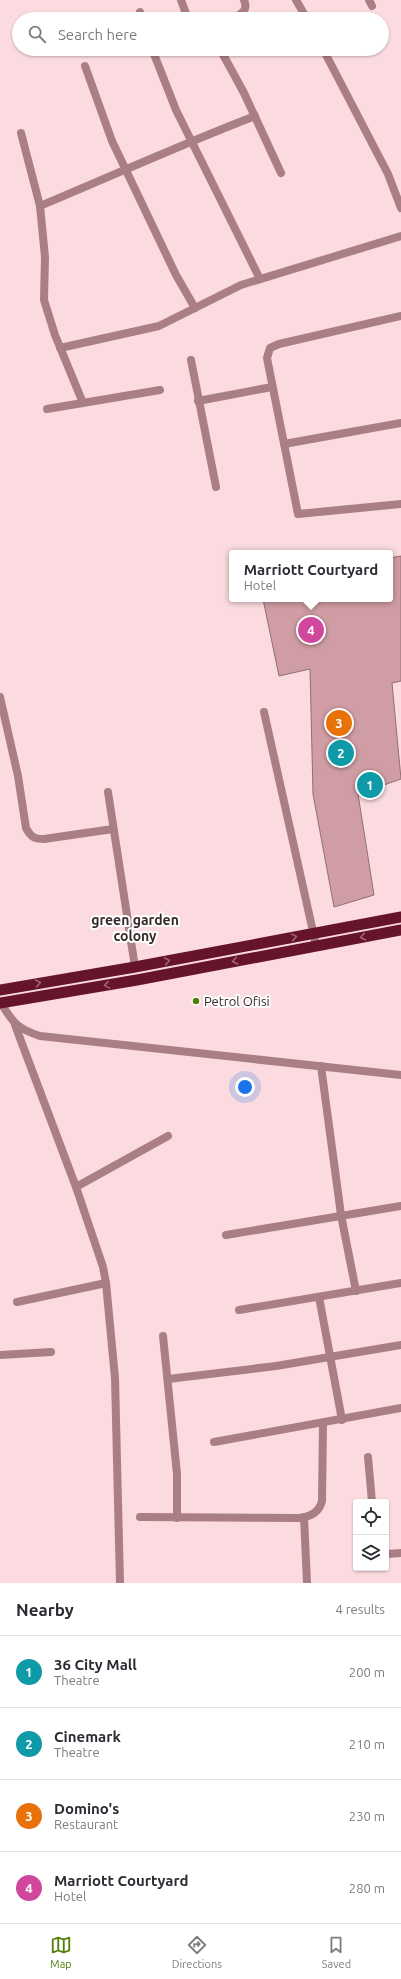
<!DOCTYPE html>
<style>
:root{--surface:#fff;--page:#f2f2f3;--text:#2b2b33;--muted:#7c7c81;--line:#e1e1e2;--accent:#517e05}
body{margin:0;font-family:Ubuntu,sans-serif;background:var(--page);color:var(--text)}
.controls{position:absolute;right:12px;bottom:12px;display:grid;overflow:hidden;border-radius:4px;box-shadow:0 1px 3px #0004}
.controls button{width:36px;height:36px;display:grid;place-items:center;padding:0;border:0;border-bottom:1px solid var(--line);background:var(--surface);color:var(--text);font:20px sans-serif}
.you{position:absolute;left:245px;top:1087px;width:14px;height:14px;margin:-10px;border:3px solid #fff;border-radius:50%;background:#1a73e8;box-shadow:0 0 0 6px #1a73e833}
.badge{display:grid;place-items:center;width:26px;height:26px;border-radius:50%;background:var(--accent);color:#fff;font-size:13px;font-weight:700}
.pin{position:absolute;translate:-50% -50%;border:2px solid #fff;box-shadow:0 1px 4px #0006}
.popup{position:absolute;left:229px;top:550px;width:164px;height:52px;box-sizing:border-box;display:grid;place-content:center;border-radius:4px;background:var(--surface);filter:drop-shadow(0 1px 3px #0005);font-size:13px;white-space:nowrap;color:var(--muted)}
.popup b{font-size:15px;color:var(--text)}
.popup::after{content:'';position:absolute;left:50%;top:100%;margin-left:-8px;border:8px solid transparent;border-top-color:var(--surface)}
.list{margin:0;padding:0;list-style:none}
h2{display:flex;justify-content:space-between;align-items:center;height:52px;margin:0;padding:0 16px;font-size:17px}
h2 small{font-size:13px;font-weight:400;color:var(--muted)}
.list li{display:grid;grid-template-columns:26px 1fr auto;gap:12px;align-items:center;box-sizing:border-box;height:72px;padding:0 16px;border-top:1px solid var(--line)}
.list b{display:block;font-size:15px;white-space:nowrap}
.list p{margin:0;font-size:13px;white-space:nowrap;color:var(--muted)}
.list em{font-size:13px;font-style:normal;color:var(--muted)}
.icon{flex:none;width:22px;height:22px;fill:none;stroke:currentColor;stroke-width:2;stroke-linecap:round;stroke-linejoin:round}
.map{position:relative;flex:none;width:401px;height:1583px;overflow:hidden}
.search{position:absolute;background:var(--surface);box-shadow:0 1px 3px #0004;left:12px;right:12px;top:12px;height:44px;display:flex;align-items:center;gap:10px;box-sizing:border-box;padding:0 14px;border-radius:22px;color:var(--muted);font-size:15px}
.sheet{height:340px;background:var(--surface)}
nav{display:flex;justify-content:space-around;align-items:center;box-sizing:border-box;height:56px;border-top:1px solid var(--line);background:var(--surface);font-size:11px;color:var(--muted)}
nav a{display:grid;justify-items:center;gap:2px}
nav .on{color:var(--accent)}
.map>svg:first-child{display:block}
.building{fill:#d09da4;stroke:#926e74}
.lines{fill:none;stroke-linecap:round;stroke-linejoin:round}
.minor{stroke:#aa7e85;stroke-width:8}
.tertiary{stroke:#aa7e85;stroke-width:8}
.trunk{stroke:#65142c;stroke-width:11}
.oneway{stroke:#9b6676}
.poi-dot{fill:#517e05;stroke:#fff;stroke-width:1.5}
.labels{text-anchor:middle;stroke-width:4;stroke-linejoin:round;paint-order:stroke}
.poi-label{font-size:13px;fill:#362729;stroke:#fff;text-anchor:start}
.neighbourhood-label{font-size:14px;font-weight:bold;fill:#362729;stroke:#fff}
</style>
<div class="map">
<svg width="401" height="1583" viewBox="0 0 401 1583">
<rect width="100%" height="100%" fill="#fbdbdf"/>
<path class="building" d="M 401,556 L 401,681 L 392,683 L 401,779 L 358,794 L 374,895 L 334,907 L 313,794 L 310,669 L 279,676 L 263,599 L 390,599 L 390,558 Z"/>
<g class="lines">
<g class="minor">
<path d="M 181,0 L 188,19"/>
<path d="M 296,0 L 307,19"/>
<path d="M 369,0 L 372,6"/>
<path d="M 140,12 L 142,19"/>
<path d="M 231,19 C 240,15 249,11 244,0"/>
<path d="M 152,49 L 176,110 L 260,279"/>
<path d="M 220,49 L 244,93 L 281,173"/>
<path d="M 323,49 L 388,174 L 401,208"/>
<path d="M 85,66 L 112,141 L 176,275 L 195,308"/>
<path d="M 21,133 L 40,206 L 45,257 L 44,300 L 55,335 L 83,403"/>
<path d="M 40,206 C 112,176 182,144 255,116"/>
<path d="M 401,316 L 279,344 L 270,348 L 267,358 L 298,514 L 401,504"/>
<path d="M 60,348 L 159,326 L 241,285 L 401,236"/>
<path d="M 191,360 L 216,487"/>
<path d="M 198,401 L 272,387"/>
<path d="M 47,409 L 160,390"/>
<path d="M 284,444 L 401,423"/>
<path d="M 0,697 L 18,776 L 26,828 C 31,837 34,839 44,839 L 113,829"/>
<path d="M 264,712 L 316,945"/>
<path d="M 108,792 L 135,967"/>
<path d="M 15,1025 L 76,1187 L 103,1267 L 106,1283 L 115,1378 L 120,1583"/>
<path d="M 321,1066 L 341,1215 L 356,1291"/>
<path d="M 76,1187 L 168,1136"/>
<path d="M 226,1235 L 401,1206"/>
<path d="M 319,1297 L 342,1420"/>
<path d="M 17,1302 L 106,1283"/>
<path d="M 239,1310 L 401,1283"/>
<path d="M 163,1336 L 177,1474 L 177,1518"/>
<path d="M 0,1355 L 51,1352"/>
<path d="M 168,1379 L 276,1366 L 401,1345"/>
<path d="M 214,1442 L 401,1408"/>
<path d="M 368,1457 L 372,1502"/>
<path d="M 140,1517 L 299,1518 C 310,1517 319,1513 322,1501 L 323,1423"/>
<path d="M 304,1517 L 307,1583"/>
<path d="M 386,1554 L 401,1553"/>
</g>
<path class="tertiary" d="M 1,1003 C 13,1023 18,1029 40,1036 L 401,1075"/>
<g class="trunk">
<path d="M 0,990 L 135,967 L 401,917"/>
<path d="M 0,1003 L 137,980 L 401,930"/>
</g>
</g>
<defs><path id="oneway-chevron" d="M-2-3.5L2.5 0L-2 3.5" fill="none" stroke-width="1.6" stroke-linecap="round" stroke-linejoin="round"/></defs>
<g class="oneway">
<use href="#oneway-chevron" transform="translate(294 937) rotate(-10)"/>
<use href="#oneway-chevron" transform="translate(363 937) rotate(169)"/>
<use href="#oneway-chevron" transform="translate(167 961) rotate(-10)"/>
<use href="#oneway-chevron" transform="translate(235 961) rotate(169)"/>
<use href="#oneway-chevron" transform="translate(38 983) rotate(-10)"/>
<use href="#oneway-chevron" transform="translate(107 985) rotate(171)"/>
</g>
<circle class="poi-dot" cx="196" cy="1001" r="4"/>
<g class="labels">
<g class="poi-label">
<text x="204" y="1006">Petrol Ofisi</text>
</g>
<g class="neighbourhood-label">
<text x="135" y="925">green garden<tspan x="135" dy="16">colony</tspan></text>
</g>
</g>
</svg>
<div class="controls">
<button><svg class="icon" aria-label="locate" viewBox="0 0 24 24"><circle cx="12" cy="12" r="6"/><path d="M12 2v4M12 18v4M2 12h4M18 12h4"/></svg></button>
<button><svg class="icon" aria-label="layers" viewBox="0 0 24 24"><path d="M12 4l9 5-9 5-9-5zM3 14l9 5 9-5"/></svg></button>
</div>
<div class="you"></div>
<div class="pin badge" style="left:370px;top:785px;background:#0f9aa8">1</div>
<div class="pin badge" style="left:341px;top:753px;background:#0f9aa8">2</div>
<div class="pin badge" style="left:339px;top:723px;background:#e8710a">3</div>
<div class="pin badge" style="left:311px;top:630px;background:#d1479c">4</div>
<div class="popup"><b>Marriott Courtyard</b>Hotel</div>
<div class="search"><svg class="icon" aria-label="search" viewBox="0 0 24 24"><circle cx="10" cy="10" r="6"/><path d="M15 15l6 6"/></svg>Search here</div>
</div>
<section class="sheet">
<h2>Nearby<small>4 results</small></h2>
<ul class="list">
<li><span class="badge" style="background:#0f9aa8">1</span><div><b>36 City Mall</b><p>Theatre</p></div><em>200 m</em></li>
<li><span class="badge" style="background:#0f9aa8">2</span><div><b>Cinemark</b><p>Theatre</p></div><em>210 m</em></li>
<li><span class="badge" style="background:#e8710a">3</span><div><b>Domino's</b><p>Restaurant</p></div><em>230 m</em></li>
<li><span class="badge" style="background:#d1479c">4</span><div><b>Marriott Courtyard</b><p>Hotel</p></div><em>280 m</em></li>
</ul>
</section>
<nav>
<a class="on"><svg class="icon" aria-label="map" viewBox="0 0 24 24"><path d="M3 6l6-2 6 2 6-2v14l-6 2-6-2-6 2zM9 4v14M15 6v14"/></svg>Map</a>
<a><svg class="icon" aria-label="directions" viewBox="0 0 24 24"><path d="M12 3l9 9-9 9-9-9zM9 14v-3h6M13 9l2 2-2 2"/></svg>Directions</a>
<a><svg class="icon" aria-label="saved" viewBox="0 0 24 24"><path d="M7 4h10v16l-5-4-5 4z"/></svg>Saved</a>
</nav>
